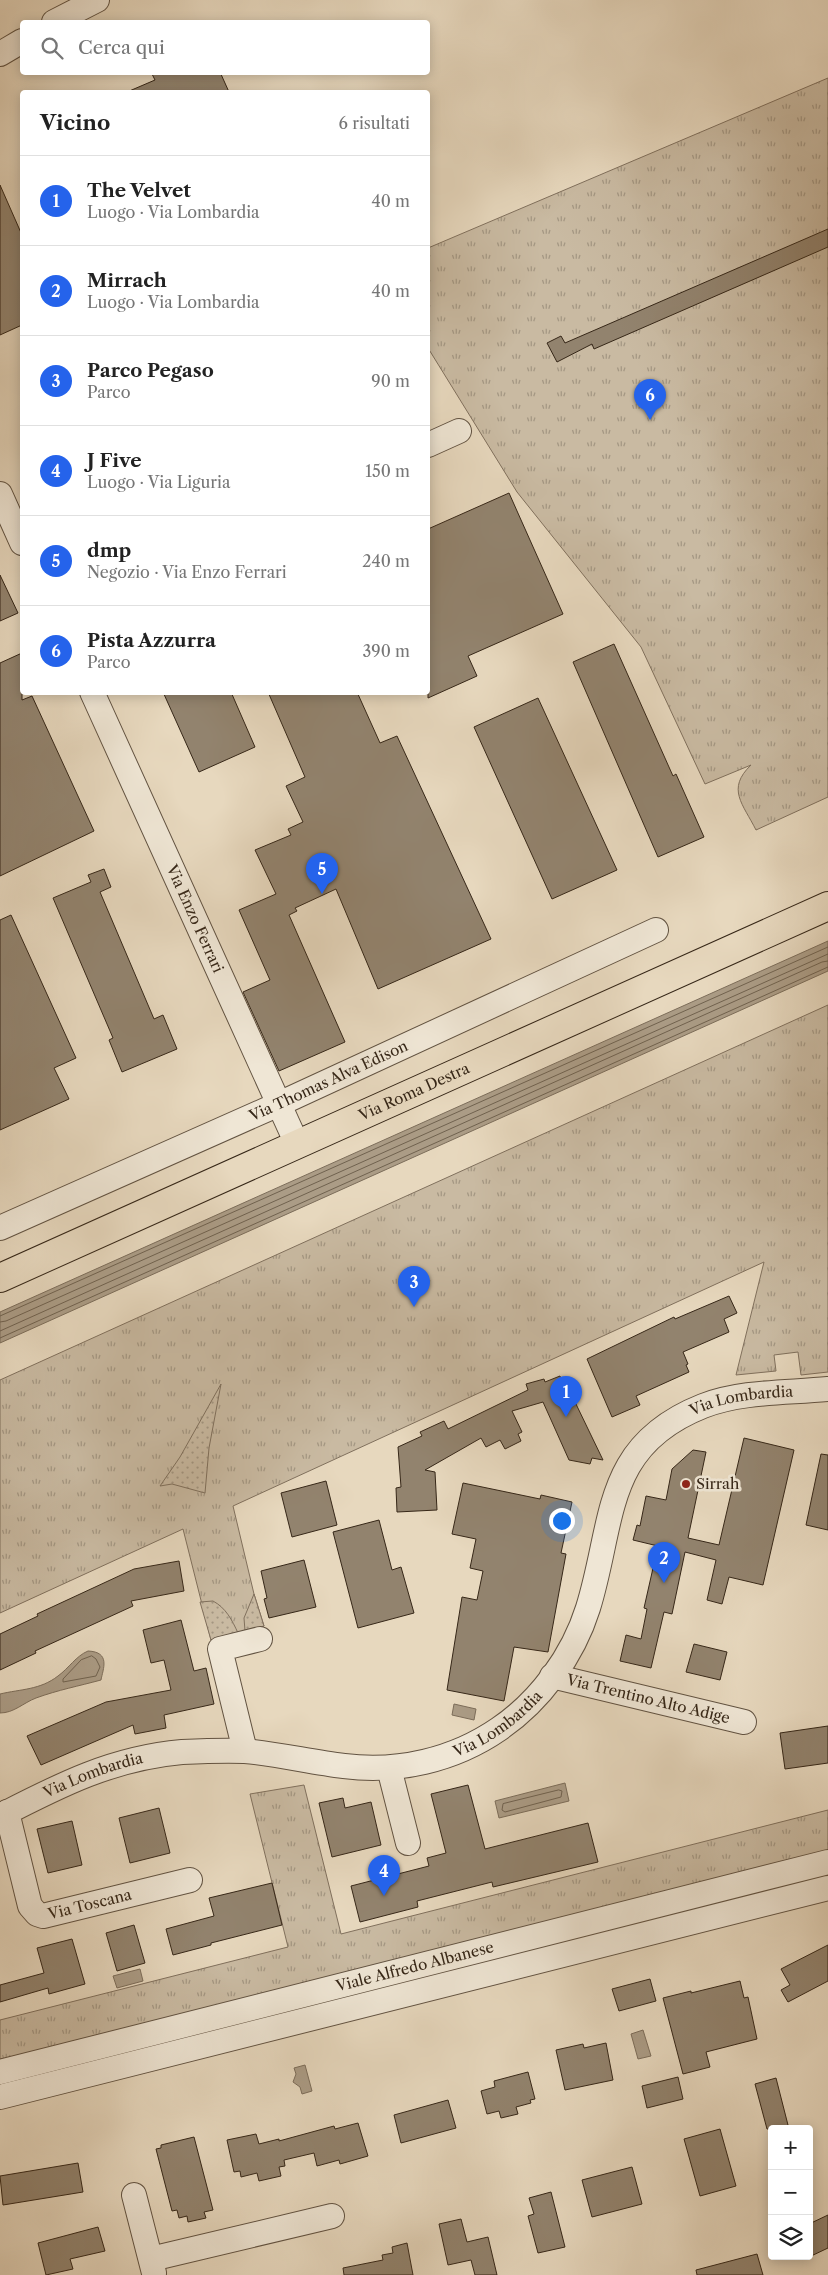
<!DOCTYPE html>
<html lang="it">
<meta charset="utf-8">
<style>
:root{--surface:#fff;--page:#f6f6f6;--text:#222;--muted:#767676;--line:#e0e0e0;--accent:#2563eb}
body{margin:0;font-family:"Libre Caslon Text",serif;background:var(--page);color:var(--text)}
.controls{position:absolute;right:15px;bottom:15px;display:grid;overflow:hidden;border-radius:5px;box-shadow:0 2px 12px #0003}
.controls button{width:45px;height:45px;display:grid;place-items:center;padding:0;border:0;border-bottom:1px solid var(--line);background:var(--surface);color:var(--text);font:25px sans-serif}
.you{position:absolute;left:561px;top:1520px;width:18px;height:18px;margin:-12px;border:4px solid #fff;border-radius:50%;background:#1a73e8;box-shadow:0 0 0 8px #1a73e833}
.badge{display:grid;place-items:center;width:32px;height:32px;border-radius:50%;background:var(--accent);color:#fff;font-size:16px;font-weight:700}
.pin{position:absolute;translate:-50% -41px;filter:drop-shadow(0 1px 2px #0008)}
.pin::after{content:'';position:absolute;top:26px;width:18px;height:15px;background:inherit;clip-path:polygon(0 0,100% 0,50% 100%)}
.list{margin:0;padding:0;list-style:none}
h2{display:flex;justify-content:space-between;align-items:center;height:65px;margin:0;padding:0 20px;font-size:21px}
h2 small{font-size:16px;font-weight:400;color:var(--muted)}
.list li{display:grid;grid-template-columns:32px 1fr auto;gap:15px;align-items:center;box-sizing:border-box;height:90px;padding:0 20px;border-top:1px solid var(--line)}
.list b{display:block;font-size:19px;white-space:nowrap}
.list p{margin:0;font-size:16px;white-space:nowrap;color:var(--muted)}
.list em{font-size:16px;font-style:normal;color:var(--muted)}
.icon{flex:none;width:28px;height:28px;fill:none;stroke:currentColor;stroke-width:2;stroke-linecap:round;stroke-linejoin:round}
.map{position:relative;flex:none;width:828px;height:2275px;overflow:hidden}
.search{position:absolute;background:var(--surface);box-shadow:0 2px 12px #0003;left:20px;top:20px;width:410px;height:55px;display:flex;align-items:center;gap:12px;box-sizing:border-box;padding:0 18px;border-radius:5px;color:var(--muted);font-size:19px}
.panel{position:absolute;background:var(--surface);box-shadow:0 2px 12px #0003;left:20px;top:90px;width:410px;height:605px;border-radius:5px}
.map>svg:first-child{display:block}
.grass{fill:url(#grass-tufts);stroke:#80705d}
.garden{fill:url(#garden-dots);stroke:#80705d}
.water{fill:#ab9c86;stroke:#7c6d5a}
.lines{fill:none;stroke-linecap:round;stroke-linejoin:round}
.shore{stroke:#70624f;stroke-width:1}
.building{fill:#92836e;stroke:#362718}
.minor-casing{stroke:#625342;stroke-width:26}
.major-casing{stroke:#362718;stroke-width:30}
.minor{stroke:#efe6d5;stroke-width:24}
.major{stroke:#e7d8be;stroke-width:28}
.poi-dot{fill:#8f2418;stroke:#efe6d5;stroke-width:2}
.labels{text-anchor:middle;stroke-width:5;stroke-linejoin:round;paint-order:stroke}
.street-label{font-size:15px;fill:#362718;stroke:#efe6d5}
.poi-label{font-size:15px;fill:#362718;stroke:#efe6d5;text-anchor:start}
</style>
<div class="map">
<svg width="828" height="2275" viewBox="0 0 828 2275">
<defs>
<pattern id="grass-tufts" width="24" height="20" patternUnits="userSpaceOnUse" patternTransform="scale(1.25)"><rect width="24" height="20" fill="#c9baa2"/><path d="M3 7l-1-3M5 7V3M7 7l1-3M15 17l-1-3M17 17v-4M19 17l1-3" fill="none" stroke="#a49783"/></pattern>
<pattern id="garden-dots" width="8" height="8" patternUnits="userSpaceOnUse" patternTransform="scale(1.25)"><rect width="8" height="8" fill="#c9baa2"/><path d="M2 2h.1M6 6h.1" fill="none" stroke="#a49783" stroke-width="1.8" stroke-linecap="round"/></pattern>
</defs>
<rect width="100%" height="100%" fill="#e7d8be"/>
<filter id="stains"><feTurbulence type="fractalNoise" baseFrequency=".004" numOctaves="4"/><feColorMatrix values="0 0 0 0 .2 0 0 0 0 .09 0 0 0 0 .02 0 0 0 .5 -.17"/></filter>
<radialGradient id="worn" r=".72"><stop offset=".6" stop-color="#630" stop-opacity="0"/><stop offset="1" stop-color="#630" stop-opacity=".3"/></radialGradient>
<g class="grass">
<path d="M 828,78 L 828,797 L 756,830 C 743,804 726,789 751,765 L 705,784 L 641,647 L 517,492 L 428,348 L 428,248 Z"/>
<path d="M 828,1005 L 828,1372 L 801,1375 L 798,1352 L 774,1355 L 776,1371 L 736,1375 L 764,1262 L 233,1506 L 254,1594 L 264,1626 L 211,1640 L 183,1529 L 0,1613 L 0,1380 Z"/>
<path d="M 304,1785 L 341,1934 L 828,1810 L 828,1851 L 0,2060 L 0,2020 L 288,1947 L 250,1794 Z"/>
</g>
<g class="garden">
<path d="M 221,1384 L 209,1448 L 205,1493 L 172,1484 L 160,1486 L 180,1457 Z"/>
<path d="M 254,1594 L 264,1626 L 245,1631 L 244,1618 Z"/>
<path d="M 213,1601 C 226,1608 232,1620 238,1633 L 211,1640 L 200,1602 Z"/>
</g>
<g class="water">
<path d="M 828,941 L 828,971 L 0,1343 L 0,1312 Z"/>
<path d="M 88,1651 C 111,1652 103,1669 101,1680 C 79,1686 58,1690 36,1698 C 23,1703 14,1713 0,1713 L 0,1694 C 21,1689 40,1690 58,1676 C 69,1668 76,1656 88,1651 Z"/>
<path d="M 454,1704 L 476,1709 L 474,1720 L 452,1715 Z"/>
<path d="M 565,1783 L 569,1801 L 499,1818 L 495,1801 Z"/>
<path d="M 140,1969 L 143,1981 L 117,1988 L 113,1976 Z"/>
<path d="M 643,2030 L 651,2056 L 638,2059 L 631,2034 Z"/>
<path d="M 305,2065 L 312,2091 L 302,2094 L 300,2087 L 293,2082 L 296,2074 L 294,2068 Z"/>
</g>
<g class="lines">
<g class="shore">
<path d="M 0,1316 L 828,947"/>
<path d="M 0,1322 L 6,1321 L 828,954"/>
<path d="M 0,1331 L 822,962 L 828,961"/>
<path d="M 0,1338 L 828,967"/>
<path d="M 92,1656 L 96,1659 L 100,1667 L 96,1676 L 63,1682 L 63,1679 L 81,1660 Z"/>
<path d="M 559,1790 L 562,1791 L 561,1797 L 505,1812 L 502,1810 L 503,1804 Z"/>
</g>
</g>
<g class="building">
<path d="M 151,72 L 220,72 L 229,92 L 127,92 L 155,80 Z"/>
<path d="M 0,185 L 22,235 L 22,325 L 0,335 Z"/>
<path d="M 828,229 L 828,247 L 594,349 L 592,344 L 557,362 L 547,343 L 561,336 L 565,343 Z"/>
<path d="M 509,493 L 563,614 L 468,656 L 477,676 L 428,698 L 428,529 Z"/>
<path d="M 0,575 L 18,613 L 0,621 Z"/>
<path d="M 614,644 L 673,776 L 676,774 L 704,837 L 658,857 L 573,662 Z"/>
<path d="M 22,653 L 22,700 L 32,696 L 94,831 L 0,876 L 0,663 Z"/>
<path d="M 163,692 L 231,692 L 255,747 L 199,772 Z"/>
<path d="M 268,692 L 357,692 L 380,743 L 397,736 L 491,939 L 378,989 L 336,889 L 295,908 L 297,911 L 289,915 L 345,1042 L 279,1071 L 243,992 L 270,980 L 239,910 L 276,894 L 255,850 L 291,835 L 288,829 L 303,822 L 286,786 L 305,777 Z"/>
<path d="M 538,698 L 617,870 L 552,899 L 474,727 Z"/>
<path d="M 104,869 L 111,887 L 100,892 L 154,1019 L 163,1015 L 177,1049 L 122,1072 L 109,1040 L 113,1038 L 53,898 L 91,882 L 88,875 Z"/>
<path d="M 11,915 L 76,1058 L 54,1068 L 69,1099 L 0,1130 L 0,920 Z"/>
<path d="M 729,1296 L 737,1313 L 724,1319 L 729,1332 L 683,1352 L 688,1364 L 686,1365 L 689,1372 L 636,1396 L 640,1405 L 612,1417 L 587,1359 L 674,1317 L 675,1319 Z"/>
<path d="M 560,1376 L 568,1405 L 575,1402 L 603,1460 L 592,1458 L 590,1464 L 569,1460 L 543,1402 L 512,1411 L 522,1432 L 518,1434 L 521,1441 L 505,1449 L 500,1440 L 486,1447 L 481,1438 L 425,1470 L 435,1472 L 437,1510 L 397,1512 L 396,1488 L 401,1487 L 398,1447 L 422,1436 L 420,1432 L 444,1421 L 448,1429 L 528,1390 L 526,1384 L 544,1379 L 545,1382 Z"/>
<path d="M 744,1438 L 794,1450 L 763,1585 L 729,1577 L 722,1604 L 707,1600 L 716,1560 L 685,1552 L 672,1614 L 664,1612 L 651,1668 L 620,1661 L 626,1635 L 641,1639 L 647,1609 L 644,1608 L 658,1546 L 633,1540 L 637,1525 L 640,1526 L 646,1496 L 666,1500 L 672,1469 L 693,1450 L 706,1452 L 688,1538 L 719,1545 Z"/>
<path d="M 821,1454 L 828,1455 L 828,1530 L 806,1525 Z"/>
<path d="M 326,1481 L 337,1525 L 292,1537 L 281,1493 Z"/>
<path d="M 463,1483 L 540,1499 L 541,1495 L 572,1502 L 561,1553 L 566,1554 L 548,1652 L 514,1647 L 504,1701 L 447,1690 L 462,1597 L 477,1600 L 483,1571 L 470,1568 L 476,1539 L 452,1534 Z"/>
<path d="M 379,1520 L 392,1570 L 401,1567 L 414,1613 L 358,1628 L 333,1532 Z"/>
<path d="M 304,1560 L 316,1607 L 269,1618 L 264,1599 L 267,1598 L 261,1571 Z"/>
<path d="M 179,1561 L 184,1591 L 131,1601 L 133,1606 L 35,1651 L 36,1653 L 0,1670 L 0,1634 L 38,1616 L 37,1614 L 134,1569 Z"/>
<path d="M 181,1620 L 194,1671 L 206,1668 L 214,1704 L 164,1715 L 166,1728 L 135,1734 L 133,1725 L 41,1765 L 27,1736 L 106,1702 L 171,1690 L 164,1660 L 151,1663 L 143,1630 Z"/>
<path d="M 694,1644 L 727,1652 L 720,1680 L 686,1672 Z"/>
<path d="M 828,1726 L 828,1763 L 785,1769 L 780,1733 Z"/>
<path d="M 468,1785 L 485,1849 L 588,1823 L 598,1862 L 493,1887 L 492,1882 L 417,1901 L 418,1907 L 360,1922 L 351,1886 L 429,1866 L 427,1858 L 446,1853 L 431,1794 Z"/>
<path d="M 343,1798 L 345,1808 L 371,1802 L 381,1845 L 332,1857 L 319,1803 Z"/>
<path d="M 159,1808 L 170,1853 L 130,1863 L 119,1818 Z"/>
<path d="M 72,1821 L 82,1865 L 48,1873 L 37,1829 Z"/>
<path d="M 272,1883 L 282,1925 L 211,1943 L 211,1945 L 173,1955 L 166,1929 L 214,1916 L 209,1898 Z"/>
<path d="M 134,1925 L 145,1963 L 117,1971 L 106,1933 Z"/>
<path d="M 72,1939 L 85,1984 L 49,1994 L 48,1988 L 0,2002 L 0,1985 L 44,1973 L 37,1948 Z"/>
<path d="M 828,1945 L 828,1981 L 788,2002 L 781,1990 L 790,1985 L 781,1969 Z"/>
<path d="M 650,1979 L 656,2001 L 619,2011 L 612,1989 Z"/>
<path d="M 740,1981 L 744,1998 L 748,1997 L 757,2039 L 706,2052 L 710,2067 L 683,2074 L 663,1998 L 691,1991 L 691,1993 Z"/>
<path d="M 606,2043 L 613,2080 L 565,2090 L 556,2050 L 583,2044 L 584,2048 Z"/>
<path d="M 528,2072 L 535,2099 L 530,2100 L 531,2103 L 516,2107 L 518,2114 L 501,2118 L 499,2111 L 487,2114 L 481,2091 L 495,2087 L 494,2081 Z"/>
<path d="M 678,2077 L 683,2099 L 647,2108 L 642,2086 Z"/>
<path d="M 776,2078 L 789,2129 L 767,2129 L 755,2084 Z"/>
<path d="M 448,2100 L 456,2128 L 401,2143 L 394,2115 Z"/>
<path d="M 358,2123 L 368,2156 L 340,2164 L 339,2160 L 317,2166 L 314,2153 L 284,2160 L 285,2166 L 279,2167 L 281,2176 L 259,2181 L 257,2173 L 241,2177 L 240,2171 L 234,2172 L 227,2140 L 256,2134 L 259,2144 L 279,2139 L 279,2141 L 334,2126 L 335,2129 Z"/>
<path d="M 720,2129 L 736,2186 L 700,2196 L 684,2139 Z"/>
<path d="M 194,2137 L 213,2210 L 204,2212 L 206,2218 L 188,2222 L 187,2216 L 179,2218 L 177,2210 L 172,2211 L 156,2149 L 161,2148 L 161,2145 Z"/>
<path d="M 78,2163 L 83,2192 L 3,2205 L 0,2176 Z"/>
<path d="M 632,2167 L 642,2204 L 592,2217 L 582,2180 Z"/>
<path d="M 551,2192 L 565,2247 L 538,2253 L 528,2216 L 534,2214 L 529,2198 Z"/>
<path d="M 828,2215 L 828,2248 L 809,2257 L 809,2224 Z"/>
<path d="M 461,2219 L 467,2242 L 488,2237 L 497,2275 L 475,2275 L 471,2260 L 448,2265 L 439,2224 Z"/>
<path d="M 98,2227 L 105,2251 L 70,2259 L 73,2269 L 46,2275 L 38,2243 Z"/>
<path d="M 407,2243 L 413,2275 L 344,2275 L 343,2268 L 383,2260 L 382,2255 L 393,2253 L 392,2247 Z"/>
<path d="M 757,2254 L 763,2275 L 697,2275 L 696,2270 Z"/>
</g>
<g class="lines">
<defs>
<g id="minor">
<path d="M 54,22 L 97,0"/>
<path d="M 0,54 L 22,41"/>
<path d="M 428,445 L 459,431"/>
<path d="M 0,494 L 22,543"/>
<path id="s1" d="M 92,692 L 297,1144"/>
<path id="s2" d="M 0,1228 L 279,1104 L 656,930"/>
<path id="s3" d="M 552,1676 L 744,1722"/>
<path d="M 245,1751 L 220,1649 L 260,1639"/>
<path d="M 389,1768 L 408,1843"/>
<path id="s4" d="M 7,1812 L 30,1906 L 37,1914 L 43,1916 L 190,1880"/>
<path id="s5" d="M 0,1816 C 60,1785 113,1758 182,1752 C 203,1751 224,1750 245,1751 C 278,1754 311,1762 344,1766 C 398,1773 454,1760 499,1729 C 540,1701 573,1656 588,1608 C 615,1521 602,1446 703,1406 C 741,1391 788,1393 828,1389"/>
<path id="s6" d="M 0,2072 L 828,1862"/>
<path d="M 0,2097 L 828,1888"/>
<path d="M 134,2195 L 154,2273"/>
<path d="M 151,2259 L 332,2216"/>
</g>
<g id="major">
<path id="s7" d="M 0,1278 L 828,906"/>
</g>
</defs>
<use href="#minor" class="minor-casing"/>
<use href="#major" class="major-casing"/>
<use href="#minor" class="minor"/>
<use href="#major" class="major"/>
</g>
<circle class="poi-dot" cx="686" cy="1484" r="5"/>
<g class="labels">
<g class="street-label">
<text dy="5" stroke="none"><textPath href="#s1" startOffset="249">Via Enzo Ferrari</textPath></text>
<text dy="5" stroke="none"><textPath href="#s2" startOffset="360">Via Thomas Alva Edison</textPath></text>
<text dy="5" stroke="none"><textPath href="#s7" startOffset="454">Via Roma Destra</textPath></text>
<text dy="5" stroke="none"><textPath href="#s5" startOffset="958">Via Lombardia</textPath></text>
<text dy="5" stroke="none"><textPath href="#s3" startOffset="99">Via Trentino Alto Adige</textPath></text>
<text dy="5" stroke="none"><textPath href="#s5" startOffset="522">Via Lombardia</textPath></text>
<text dy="5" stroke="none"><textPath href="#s5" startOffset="102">Via Lombardia</textPath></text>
<text dy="5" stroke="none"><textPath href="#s4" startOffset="162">Via Toscana</textPath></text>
<text dy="5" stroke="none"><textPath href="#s6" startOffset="428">Viale Alfredo Albanese</textPath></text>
</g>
<g class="poi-label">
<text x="696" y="1489">Sirrah</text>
</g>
</g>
<rect width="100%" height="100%" filter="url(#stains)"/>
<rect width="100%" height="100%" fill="url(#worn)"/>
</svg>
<div class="controls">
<button>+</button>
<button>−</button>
<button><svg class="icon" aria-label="layers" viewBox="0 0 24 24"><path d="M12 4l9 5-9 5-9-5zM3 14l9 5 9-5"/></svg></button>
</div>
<div class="you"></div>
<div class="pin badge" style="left:566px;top:1417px">1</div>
<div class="pin badge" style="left:664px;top:1583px">2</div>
<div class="pin badge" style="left:414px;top:1307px">3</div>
<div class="pin badge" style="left:384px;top:1896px">4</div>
<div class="pin badge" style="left:322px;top:894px">5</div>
<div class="pin badge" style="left:650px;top:420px">6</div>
<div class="search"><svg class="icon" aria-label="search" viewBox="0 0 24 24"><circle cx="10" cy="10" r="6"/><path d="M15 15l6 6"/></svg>Cerca qui</div>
<section class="panel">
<h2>Vicino<small>6 risultati</small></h2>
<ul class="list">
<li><span class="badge">1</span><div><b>The Velvet</b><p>Luogo · Via Lombardia</p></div><em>40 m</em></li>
<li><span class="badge">2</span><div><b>Mirrach</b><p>Luogo · Via Lombardia</p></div><em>40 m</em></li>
<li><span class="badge">3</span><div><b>Parco Pegaso</b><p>Parco</p></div><em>90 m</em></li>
<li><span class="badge">4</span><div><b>J Five</b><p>Luogo · Via Liguria</p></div><em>150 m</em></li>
<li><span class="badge">5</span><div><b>dmp</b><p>Negozio · Via Enzo Ferrari</p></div><em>240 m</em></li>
<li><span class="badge">6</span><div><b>Pista Azzurra</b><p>Parco</p></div><em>390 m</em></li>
</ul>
</section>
</div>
